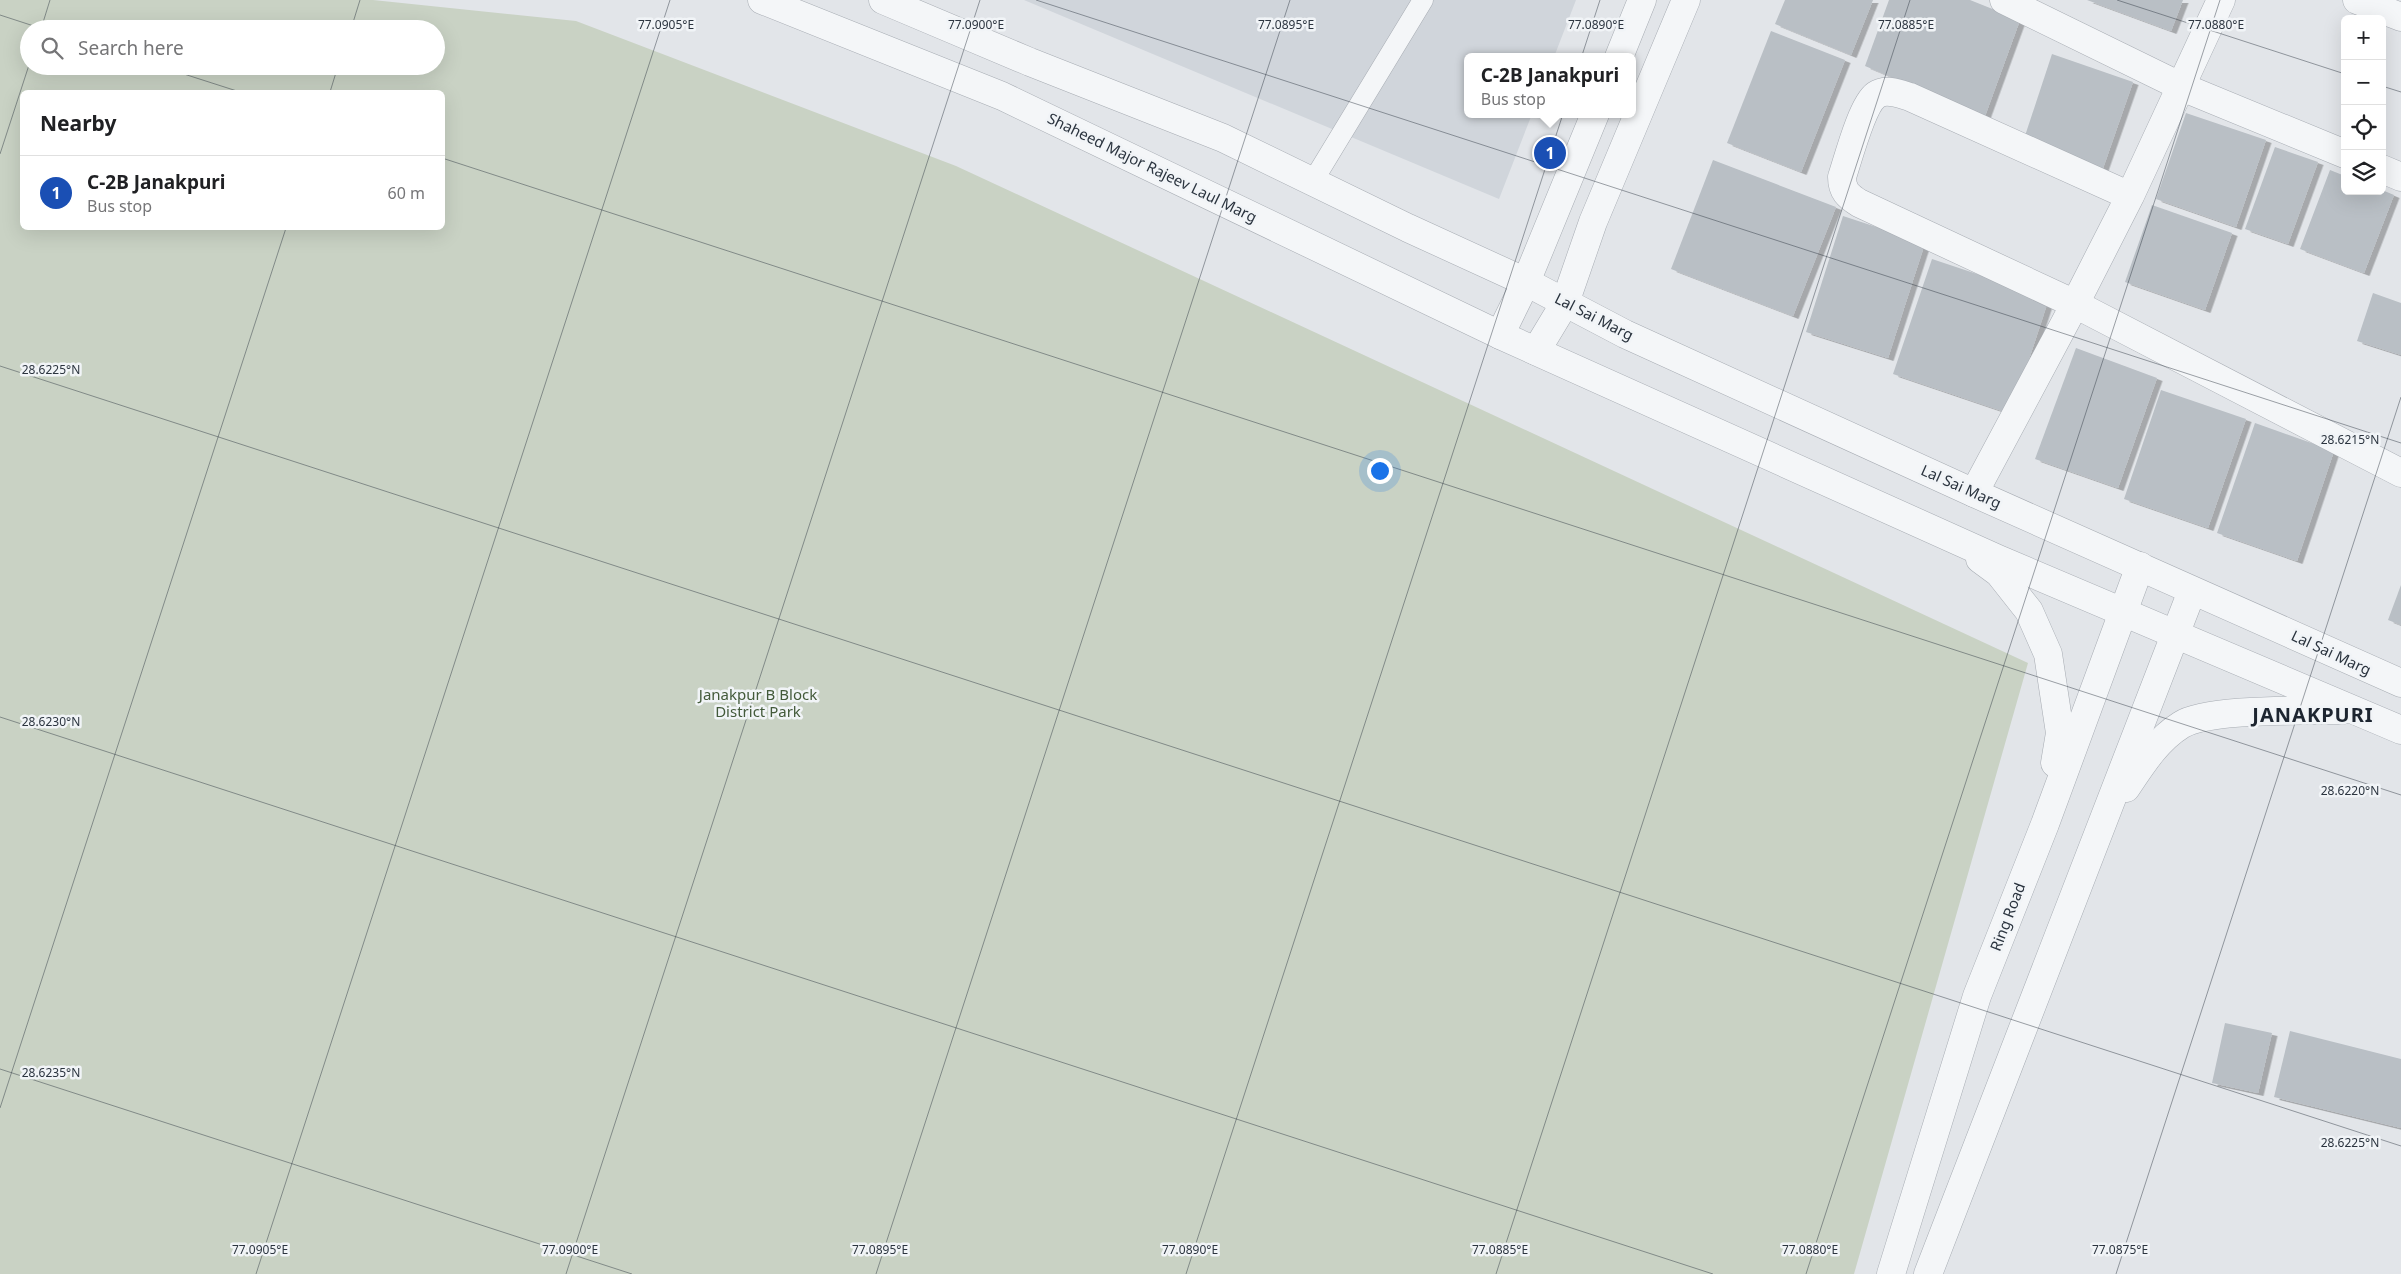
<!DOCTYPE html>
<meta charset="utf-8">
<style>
:root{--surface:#fff;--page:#f6f6f6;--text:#202124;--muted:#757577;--line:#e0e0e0;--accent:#db2777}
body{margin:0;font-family:"Noto Sans",sans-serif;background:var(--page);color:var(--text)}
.controls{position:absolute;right:15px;top:15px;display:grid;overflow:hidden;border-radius:8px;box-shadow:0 5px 20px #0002}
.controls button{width:45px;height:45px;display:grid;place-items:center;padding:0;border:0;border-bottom:1px solid var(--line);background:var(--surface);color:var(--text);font:25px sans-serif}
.you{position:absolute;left:1379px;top:470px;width:18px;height:18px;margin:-12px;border:4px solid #fff;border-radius:50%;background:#1a73e8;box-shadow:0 0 0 8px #1a73e833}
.badge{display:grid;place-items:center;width:32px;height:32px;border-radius:50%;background:var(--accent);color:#fff;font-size:16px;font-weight:700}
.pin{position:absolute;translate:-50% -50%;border:2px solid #fff;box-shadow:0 1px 5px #0006}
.popup{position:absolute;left:1464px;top:53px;width:172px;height:65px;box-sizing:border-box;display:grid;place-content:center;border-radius:8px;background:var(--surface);filter:drop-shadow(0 1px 4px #0005);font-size:16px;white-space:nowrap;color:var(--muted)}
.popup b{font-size:19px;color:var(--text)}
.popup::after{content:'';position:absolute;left:50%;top:100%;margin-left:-10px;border:10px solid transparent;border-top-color:var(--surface)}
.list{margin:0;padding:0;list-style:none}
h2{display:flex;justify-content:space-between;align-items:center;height:65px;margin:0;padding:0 20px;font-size:21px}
h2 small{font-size:16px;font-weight:400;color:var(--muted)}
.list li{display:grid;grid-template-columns:32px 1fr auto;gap:15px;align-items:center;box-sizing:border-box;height:75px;padding:0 20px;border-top:1px solid var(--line)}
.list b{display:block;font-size:19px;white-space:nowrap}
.list p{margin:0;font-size:16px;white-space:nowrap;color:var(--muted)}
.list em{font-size:16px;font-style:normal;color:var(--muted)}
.icon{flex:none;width:28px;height:28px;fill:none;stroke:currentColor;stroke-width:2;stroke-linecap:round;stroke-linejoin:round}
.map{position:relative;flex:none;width:2401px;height:1274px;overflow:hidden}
.search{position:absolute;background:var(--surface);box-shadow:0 5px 20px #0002;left:20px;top:20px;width:425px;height:55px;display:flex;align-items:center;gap:12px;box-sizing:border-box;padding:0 18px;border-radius:28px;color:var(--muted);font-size:19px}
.panel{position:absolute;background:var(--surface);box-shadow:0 5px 20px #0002;left:20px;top:90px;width:425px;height:140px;border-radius:8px}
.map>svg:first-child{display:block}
.built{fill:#d0d5db}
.green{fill:#c9d2c4;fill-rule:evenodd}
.building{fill:#b9bfc5;filter:url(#shadow)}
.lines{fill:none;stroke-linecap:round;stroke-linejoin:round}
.service-casing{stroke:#a7acb3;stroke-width:21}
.minor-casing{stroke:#a7acb3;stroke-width:29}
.tertiary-casing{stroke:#a7acb3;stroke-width:29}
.service{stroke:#f4f6f8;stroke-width:20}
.minor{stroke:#f4f6f8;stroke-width:28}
.tertiary{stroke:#f4f6f8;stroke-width:28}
.ticks{fill:none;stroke:#2b343f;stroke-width:1;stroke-opacity:0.45}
.labels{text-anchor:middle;stroke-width:5;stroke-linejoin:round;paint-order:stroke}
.street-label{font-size:15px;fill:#2b343f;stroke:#f1f4f7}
.park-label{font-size:15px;fill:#435a3a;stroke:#f1f4f7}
.district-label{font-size:20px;font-weight:bold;letter-spacing:1px;fill:#1d2530;stroke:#f1f4f7}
.ticks-label{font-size:12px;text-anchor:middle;fill:#2b343f;stroke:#f1f4f7;stroke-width:5;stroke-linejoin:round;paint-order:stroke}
</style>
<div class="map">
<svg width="2401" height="1274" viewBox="0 0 2401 1274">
<defs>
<filter id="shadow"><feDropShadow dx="5.5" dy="3" stdDeviation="0" flood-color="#0004"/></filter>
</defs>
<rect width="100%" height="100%" fill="#e2e5e9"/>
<path class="built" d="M 1024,0 L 1576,0 L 1554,57 L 1468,57 L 1468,114 L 1532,114 L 1499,199 Z"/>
<path class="green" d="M 0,0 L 373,0 L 576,21 L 956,166 L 2028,663 L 1854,1274 L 0,1274 ZM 29,29 L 436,29 L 436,66 L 29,66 ZM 22,92 L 442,92 L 442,228 L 22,228 Z"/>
<g class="building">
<path d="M 1785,0 L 1873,0 L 1851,55 L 1775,24 Z"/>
<path d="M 1889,0 L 1970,0 L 2020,20 L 1985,116 L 1865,66 Z"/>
<path d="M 2087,0 L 2183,0 L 2171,31 Z"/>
<path d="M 1771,31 L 1845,60 L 1801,172 L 1727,143 Z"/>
<path d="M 2052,54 L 2133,82 L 2102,171 L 2022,145 Z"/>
<path d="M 2186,113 L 2266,140 L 2236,227 L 2156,199 Z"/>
<path d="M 2275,147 L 2318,162 L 2288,244 L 2245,229 Z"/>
<path d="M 1713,160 L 1836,207 L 1793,316 L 1671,269 Z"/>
<path d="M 2330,170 L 2345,176 L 2345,191 L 2382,190 L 2394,195 L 2364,273 L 2300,249 Z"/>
<path d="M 2152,205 L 2232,233 L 2205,310 L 2125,282 Z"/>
<path d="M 1843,216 L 1925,243 L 1888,358 L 1806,332 Z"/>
<path d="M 1932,259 L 2049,298 L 2011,414 L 1893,374 Z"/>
<path d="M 2373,293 L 2401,303 L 2401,355 L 2357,341 Z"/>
<path d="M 2076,348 L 2157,378 L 2118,488 L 2035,459 Z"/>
<path d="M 2161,390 L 2246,419 L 2208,528 L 2124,499 Z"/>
<path d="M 2255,423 L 2334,451 L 2297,561 L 2217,533 Z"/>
<path d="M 2401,585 L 2401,625 L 2388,620 Z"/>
<path d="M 2225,1023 L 2272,1033 L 2258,1093 L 2212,1083 Z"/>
<path d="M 2290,1031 L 2401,1059 L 2401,1128 L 2274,1097 Z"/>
</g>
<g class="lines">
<defs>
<path id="service" d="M 1313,181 L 1423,0"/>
<g id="minor">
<path d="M 2004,0 L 2182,87 L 2345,154"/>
<path d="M 2357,0 L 2401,17"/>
<path d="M 2382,169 L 2401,177"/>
<path d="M 2130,196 L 1910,97 C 1900,94 1886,88 1876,95 C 1862,105 1848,159 1842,177 C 1842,191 1848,196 1859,203 L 2075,304 L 2130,196 L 2221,0"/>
<path d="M 1974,493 L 2075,304 L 2401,473"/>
</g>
<g id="tertiary">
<path d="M 762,0 L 1002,96 L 1500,335 L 1998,559 L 2401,730"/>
<path d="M 883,0 L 1030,62 L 1223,138 L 1408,228 L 1526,282 L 1625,334 L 1974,493 L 2401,683"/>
<path d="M 1619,57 L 1642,0"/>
<path d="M 1500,335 L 1526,282 L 1595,114"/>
<path d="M 1536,351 L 1565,303 L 1593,222 L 1686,0"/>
<path d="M 1980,559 L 1999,573 L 2029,611 L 2048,654 L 2060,733 L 2055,763"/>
<path d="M 2126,788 C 2142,764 2157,740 2181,725 C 2207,708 2307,711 2342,710"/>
<path d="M 1891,1274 L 1977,996 L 2045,824 L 2140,566"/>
<path d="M 1928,1274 L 2192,591"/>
</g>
</defs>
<use href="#service" class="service-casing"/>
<use href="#minor" class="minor-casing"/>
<use href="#tertiary" class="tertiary-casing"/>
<use href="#service" class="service"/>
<use href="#minor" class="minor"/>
<use href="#tertiary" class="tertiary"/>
</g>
<path class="ticks" d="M 1036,0 L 2401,443M 2117,0 L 2345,74M 0,15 L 43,29M 41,29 L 50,0M 351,29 L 360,0M 159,66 L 240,92M 2382,86 L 2401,92M 330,92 L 338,66M 0,154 L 29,65M 442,158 L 2401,795M 0,366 L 2401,1146M 0,717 L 1713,1274M 0,1069 L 632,1274M 0,1108 L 286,228M 256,1274 L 670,0M 566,1274 L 980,0M 876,1274 L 1290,0M 1186,1274 L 1600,0M 1496,1274 L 1910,0M 1806,1274 L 2220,0M 2116,1274 L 2401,397"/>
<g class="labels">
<g class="street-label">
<text transform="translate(1152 168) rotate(26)" y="5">Shaheed Major Rajeev Laul Marg</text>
<text transform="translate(1594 317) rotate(27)" y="5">Lal Sai Marg</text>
<text transform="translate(1961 487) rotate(24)" y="5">Lal Sai Marg</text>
<text transform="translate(2331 653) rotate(25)" y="5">Lal Sai Marg</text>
<text transform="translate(2008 917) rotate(-69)" y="5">Ring Road</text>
</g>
<g class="park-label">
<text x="758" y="700">Janakpur B Block<tspan x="758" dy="17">District Park</tspan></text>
</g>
<g class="district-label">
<text x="2313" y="722">JANAKPURI</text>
</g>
</g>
<g class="ticks-label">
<text x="666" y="29">77.0905°E</text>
<text x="976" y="29">77.0900°E</text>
<text x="1286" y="29">77.0895°E</text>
<text x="1596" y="29">77.0890°E</text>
<text x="1906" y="29">77.0885°E</text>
<text x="2216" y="29">77.0880°E</text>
<text x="51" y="374">28.6225°N</text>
<text x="2350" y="444">28.6215°N</text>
<text x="51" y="726">28.6230°N</text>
<text x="2350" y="795">28.6220°N</text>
<text x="51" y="1077">28.6235°N</text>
<text x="2350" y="1147">28.6225°N</text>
<text x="260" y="1254">77.0905°E</text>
<text x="570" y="1254">77.0900°E</text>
<text x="880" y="1254">77.0895°E</text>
<text x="1190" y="1254">77.0890°E</text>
<text x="1500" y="1254">77.0885°E</text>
<text x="1810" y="1254">77.0880°E</text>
<text x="2120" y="1254">77.0875°E</text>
</g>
</svg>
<div class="controls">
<button>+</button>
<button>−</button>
<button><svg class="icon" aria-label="locate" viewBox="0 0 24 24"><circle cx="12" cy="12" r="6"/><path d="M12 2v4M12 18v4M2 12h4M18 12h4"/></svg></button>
<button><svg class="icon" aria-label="layers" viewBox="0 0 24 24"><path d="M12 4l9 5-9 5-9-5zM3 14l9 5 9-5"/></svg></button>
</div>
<div class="you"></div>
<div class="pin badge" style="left:1550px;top:153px;background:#1a4fb4">1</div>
<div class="popup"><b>C-2B Janakpuri</b>Bus stop</div>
<div class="search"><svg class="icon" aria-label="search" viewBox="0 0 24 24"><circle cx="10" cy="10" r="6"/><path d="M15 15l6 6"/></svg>Search here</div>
<section class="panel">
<h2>Nearby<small></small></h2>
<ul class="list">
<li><span class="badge" style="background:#1a4fb4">1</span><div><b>C-2B Janakpuri</b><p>Bus stop</p></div><em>60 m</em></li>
</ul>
</section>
</div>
